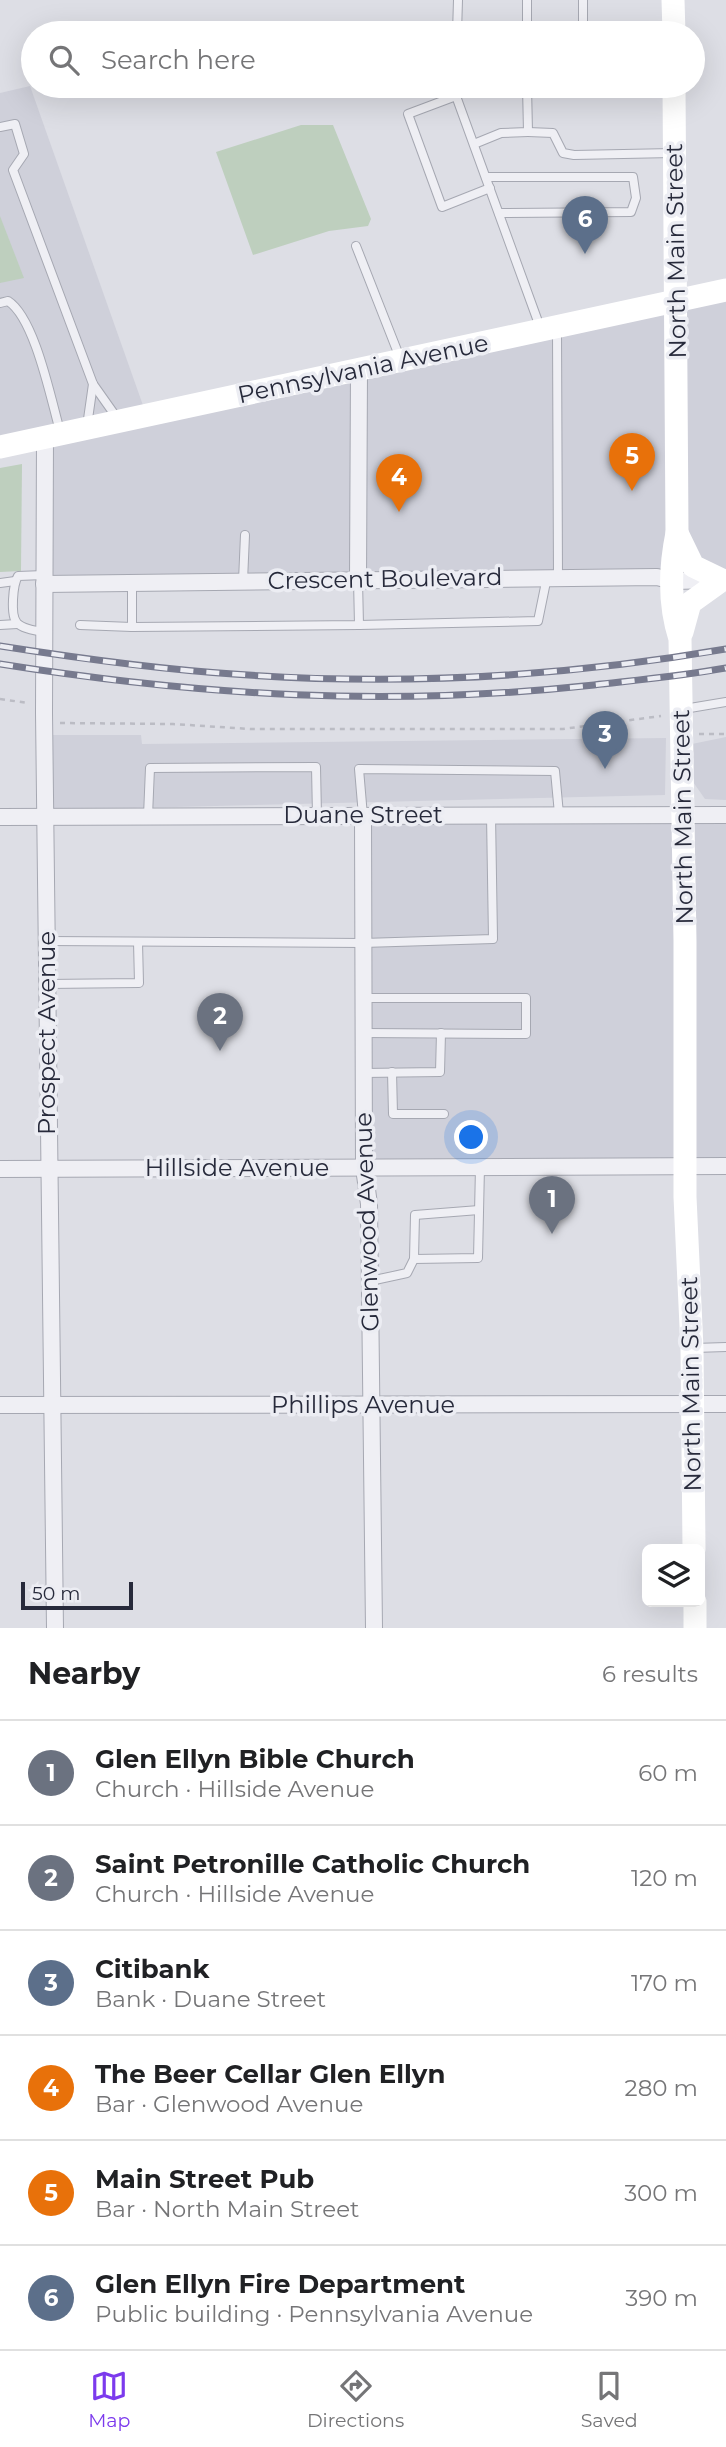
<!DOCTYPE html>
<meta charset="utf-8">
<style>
:root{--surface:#fff;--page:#f2f2f2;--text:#202124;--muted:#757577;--line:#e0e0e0;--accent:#7c3aed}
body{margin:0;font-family:Montserrat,sans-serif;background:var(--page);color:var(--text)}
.controls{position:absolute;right:21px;bottom:21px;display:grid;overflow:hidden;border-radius:10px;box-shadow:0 7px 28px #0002}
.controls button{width:63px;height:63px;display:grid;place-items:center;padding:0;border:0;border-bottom:2px solid var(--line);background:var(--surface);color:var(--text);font:35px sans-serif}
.scale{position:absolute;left:21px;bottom:18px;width:112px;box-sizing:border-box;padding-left:7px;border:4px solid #272a3b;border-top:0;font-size:19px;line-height:24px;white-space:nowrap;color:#272a3b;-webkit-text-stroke:5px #ecedf3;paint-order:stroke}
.you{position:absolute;left:472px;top:1138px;width:24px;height:24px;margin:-18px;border:5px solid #fff;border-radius:50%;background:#1a73e8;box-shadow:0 0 0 10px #1a73e833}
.badge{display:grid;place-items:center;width:46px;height:46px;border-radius:50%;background:var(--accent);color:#fff;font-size:23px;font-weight:700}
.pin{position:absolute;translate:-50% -58px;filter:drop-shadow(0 2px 4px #0008)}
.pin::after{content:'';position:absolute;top:37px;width:24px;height:21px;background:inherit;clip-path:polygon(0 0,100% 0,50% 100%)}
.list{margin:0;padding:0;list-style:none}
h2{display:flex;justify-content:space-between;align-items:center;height:91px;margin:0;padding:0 28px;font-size:30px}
h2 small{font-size:23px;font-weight:400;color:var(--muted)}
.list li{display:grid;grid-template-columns:46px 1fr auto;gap:21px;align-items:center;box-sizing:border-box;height:105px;padding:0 28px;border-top:2px solid var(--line)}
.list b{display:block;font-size:26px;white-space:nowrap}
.list p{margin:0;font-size:23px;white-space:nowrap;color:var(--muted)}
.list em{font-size:23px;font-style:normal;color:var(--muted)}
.icon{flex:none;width:38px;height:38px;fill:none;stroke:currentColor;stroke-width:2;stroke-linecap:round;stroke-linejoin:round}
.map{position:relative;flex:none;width:726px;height:1628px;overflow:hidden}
.search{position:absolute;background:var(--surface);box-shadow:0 7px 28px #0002;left:21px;right:21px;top:21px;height:77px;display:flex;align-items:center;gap:18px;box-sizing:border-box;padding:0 24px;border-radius:38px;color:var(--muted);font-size:26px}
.sheet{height:721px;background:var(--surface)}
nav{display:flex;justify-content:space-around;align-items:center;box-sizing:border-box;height:98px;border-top:2px solid var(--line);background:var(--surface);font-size:19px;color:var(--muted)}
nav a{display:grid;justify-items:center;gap:4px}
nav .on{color:var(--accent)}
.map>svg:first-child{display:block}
.built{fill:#cfd0da}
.green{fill:#becfbe}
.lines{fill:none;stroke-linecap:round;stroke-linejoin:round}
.lane-casing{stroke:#a6a8b2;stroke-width:10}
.street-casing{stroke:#a6a8b2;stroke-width:18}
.path{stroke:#bbbcc4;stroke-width:2.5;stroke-dasharray:5 5;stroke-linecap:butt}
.lane{stroke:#efeff4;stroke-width:8}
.street{stroke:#efeff4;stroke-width:16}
.secondary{stroke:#fff;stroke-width:23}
.rail-casing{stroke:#777a8e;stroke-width:7}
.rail{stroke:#ecedf3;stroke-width:4.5;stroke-dasharray:13;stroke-linecap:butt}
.labels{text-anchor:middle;stroke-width:7;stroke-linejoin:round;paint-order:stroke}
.street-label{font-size:24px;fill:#272a3b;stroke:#ecedf3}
</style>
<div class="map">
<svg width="726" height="1628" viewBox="0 0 726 1628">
<rect width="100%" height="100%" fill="#dddee5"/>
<g class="built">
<path d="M 30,86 L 145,411 L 0,441 L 0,93 Z"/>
<path d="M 726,294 L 726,576 L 683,577 L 679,305 Z"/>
<path d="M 672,305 L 676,573 L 363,576 L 364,373 Z"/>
<path d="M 355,375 L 354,575 L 51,578 L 51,441 Z"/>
<path d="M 50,735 L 141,735 L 142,744 L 666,738 L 665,795 L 51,810 Z"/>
<path d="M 726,737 L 726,800 L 705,799 L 691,779 L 687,745 Z"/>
<path d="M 680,819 L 681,1161 L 368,1163 L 366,820 Z"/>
<path d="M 689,820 L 726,820 L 726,1162 L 690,1162 Z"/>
</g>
<g class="green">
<path d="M 301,125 L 333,125 L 371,219 L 368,226 L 329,231 L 253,255 L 216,152 Z"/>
<path d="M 0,216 L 24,278 L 0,283 Z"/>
<path d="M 22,464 L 21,571 L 0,572 L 0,468 Z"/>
</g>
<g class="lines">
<defs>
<g id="lane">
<path d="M 527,0 L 527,33"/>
<path d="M 583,0 L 583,33"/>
<path d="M 457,33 L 458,0"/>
<path d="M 456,86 L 456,96 L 540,327"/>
<path d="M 456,96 L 408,114 L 442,207 L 490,188"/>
<path d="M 0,127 L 15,124 L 24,154 L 13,170 L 93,384 L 117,418"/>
<path d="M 528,132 L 553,133 L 563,153 L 574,155 L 673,153"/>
<path d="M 474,144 L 501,133 L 528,132 L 527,86"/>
<path d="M 486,177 L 633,177 L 636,198 L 631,212 L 499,213"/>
<path d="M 356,246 L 400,358"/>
<path d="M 0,303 L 8,301 C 35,318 51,400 60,431"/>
<path d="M 557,330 L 558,577"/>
<path d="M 87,426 L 93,384"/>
<path d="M 44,575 L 18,576 C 13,584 10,615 17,623 C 23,629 36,631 45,632"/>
<path d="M 243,581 L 245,535"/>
<path d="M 0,583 L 15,581"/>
<path d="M 0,625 L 17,624"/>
<path d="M 80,625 L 132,627 L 132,583"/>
<path d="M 359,625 L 538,621 L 547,577"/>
<path d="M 132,627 L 359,625 L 358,580"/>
<path d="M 684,709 L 726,702"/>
<path d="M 148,816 L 150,768 L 316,767 L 317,816"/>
<path d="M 363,816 L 359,769 L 555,771 L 559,814"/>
<path d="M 46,941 L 363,943 L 493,939 L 491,815"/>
<path d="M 47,984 L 139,983 L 138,942"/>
<path d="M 364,998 L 526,998 L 526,1034 L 364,1033"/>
<path d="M 392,1072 L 393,1114 L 444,1114"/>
<path d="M 364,1073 L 440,1072 L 441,1033"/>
<path d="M 414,1259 L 478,1258 L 480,1167"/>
<path d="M 370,1281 L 407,1273 L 414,1259 L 415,1215 L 479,1210"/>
<path d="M 694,1348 L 726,1347"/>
</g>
<g id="street">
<path d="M 45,437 L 44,713 L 55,1628"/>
<path d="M 358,580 L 359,370"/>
<path d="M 44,584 L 657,577 L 673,581 L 717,580"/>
<path d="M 363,816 L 364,1168 L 369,1204 L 374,1628"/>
<path d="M 0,817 L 726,815"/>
<path d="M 0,1169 L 726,1166"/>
<path d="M 0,1405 L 726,1404"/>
</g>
</defs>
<use href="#lane" class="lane-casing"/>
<use href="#street" class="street-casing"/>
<g class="path">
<path d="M 0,699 L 28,703"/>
<path d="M 60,723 L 173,724 L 250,729 L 563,729 L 661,716"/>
<path d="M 699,734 L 726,734"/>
</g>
<use href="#lane" class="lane"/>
<use href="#street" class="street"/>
<g class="secondary">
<path d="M 673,0 L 674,33"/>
<path d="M 674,86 L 677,533 C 670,567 669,605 680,639 L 685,941 L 685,1197 L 692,1348 L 694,1549"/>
<path d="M 0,447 L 726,290"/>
<path d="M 677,533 L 693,566 L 722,580 L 690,603 L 682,632"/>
<path d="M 695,1602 L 695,1628"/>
</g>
<defs>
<g id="rail">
<path d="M 0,646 C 77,658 155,669 233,674 C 397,686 564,677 726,649"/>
<path d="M 0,664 C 202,696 390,707 594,685 C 638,680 682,676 726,668"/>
</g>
</defs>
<use href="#rail" class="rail-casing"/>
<use href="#rail" class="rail"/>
</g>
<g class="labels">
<g class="street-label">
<text transform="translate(676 251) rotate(-91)" y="8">North Main Street</text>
<text transform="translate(363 369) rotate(-12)" y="8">Pennsylvania Avenue</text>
<text transform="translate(385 579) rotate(-1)" y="8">Crescent Boulevard</text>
<text x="363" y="823">Duane Street</text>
<text transform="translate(683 817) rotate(-91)" y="8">North Main Street</text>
<text transform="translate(47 1033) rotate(-90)" y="8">Prospect Avenue</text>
<text x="237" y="1176">Hillside Avenue</text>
<text transform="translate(367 1222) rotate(-92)" y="8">Glenwood Avenue</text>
<text transform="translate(691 1384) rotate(-91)" y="8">North Main Street</text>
<text x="363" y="1413">Phillips Avenue</text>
</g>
</g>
</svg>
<div class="controls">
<button><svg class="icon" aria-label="layers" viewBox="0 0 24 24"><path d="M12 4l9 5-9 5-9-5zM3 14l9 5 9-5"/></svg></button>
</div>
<div class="scale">50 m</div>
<div class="you"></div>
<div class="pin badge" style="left:552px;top:1234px;background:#6b7280">1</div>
<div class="pin badge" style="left:220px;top:1051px;background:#6b7280">2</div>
<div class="pin badge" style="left:605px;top:769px;background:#5c6f8a">3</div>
<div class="pin badge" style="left:399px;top:512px;background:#e8710a">4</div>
<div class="pin badge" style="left:632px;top:491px;background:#e8710a">5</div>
<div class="pin badge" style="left:585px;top:254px;background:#5c6f8a">6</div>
<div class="search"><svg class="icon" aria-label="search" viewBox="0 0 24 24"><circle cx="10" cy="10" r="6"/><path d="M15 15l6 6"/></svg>Search here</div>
</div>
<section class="sheet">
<h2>Nearby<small>6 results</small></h2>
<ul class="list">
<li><span class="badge" style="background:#6b7280">1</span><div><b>Glen Ellyn Bible Church</b><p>Church · Hillside Avenue</p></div><em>60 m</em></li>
<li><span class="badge" style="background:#6b7280">2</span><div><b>Saint Petronille Catholic Church</b><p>Church · Hillside Avenue</p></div><em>120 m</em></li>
<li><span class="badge" style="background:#5c6f8a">3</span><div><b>Citibank</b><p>Bank · Duane Street</p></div><em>170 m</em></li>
<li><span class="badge" style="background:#e8710a">4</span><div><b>The Beer Cellar Glen Ellyn</b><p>Bar · Glenwood Avenue</p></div><em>280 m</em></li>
<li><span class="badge" style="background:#e8710a">5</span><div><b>Main Street Pub</b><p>Bar · North Main Street</p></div><em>300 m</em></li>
<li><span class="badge" style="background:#5c6f8a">6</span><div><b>Glen Ellyn Fire Department</b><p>Public building · Pennsylvania Avenue</p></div><em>390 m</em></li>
</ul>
</section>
<nav>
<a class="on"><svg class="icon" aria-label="map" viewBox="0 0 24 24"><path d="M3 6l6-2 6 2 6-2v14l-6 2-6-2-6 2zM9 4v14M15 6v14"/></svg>Map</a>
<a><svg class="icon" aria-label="directions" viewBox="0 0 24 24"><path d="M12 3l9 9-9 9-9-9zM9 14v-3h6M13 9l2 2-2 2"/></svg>Directions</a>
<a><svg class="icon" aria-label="saved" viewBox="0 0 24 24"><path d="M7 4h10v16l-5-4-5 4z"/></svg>Saved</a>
</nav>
